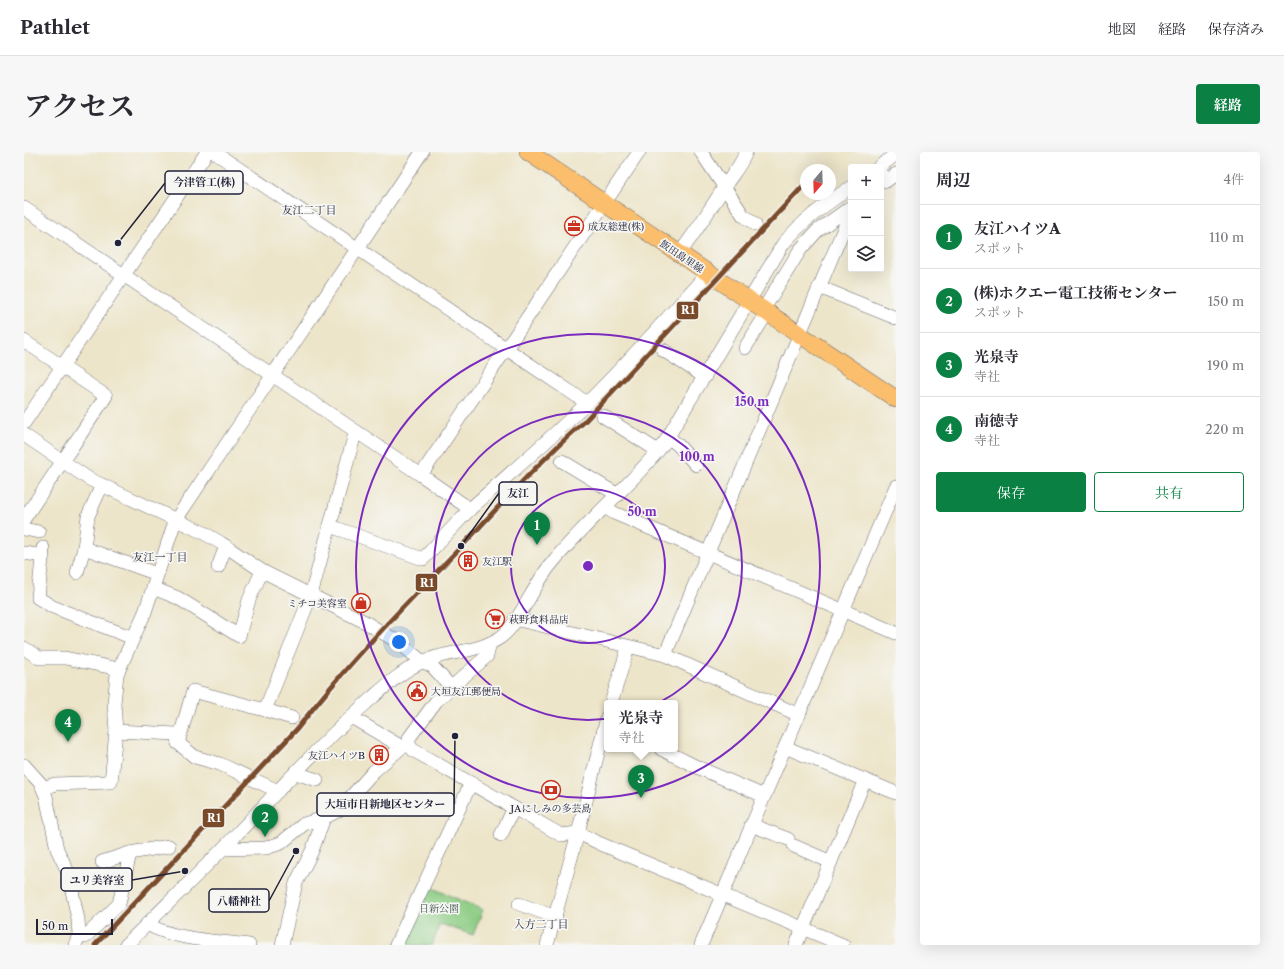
<!DOCTYPE html>
<html lang="ja">
<meta charset="utf-8">
<style>
:root{--surface:#fff;--page:#f7f7f7;--text:#2b2b33;--muted:#7c7c81;--line:#e1e1e2;--accent:#0b8043}
body{margin:0;font-family:"Libre Caslon Text","Noto Serif JP",serif;background:var(--page);color:var(--text)}
.controls{position:absolute;right:12px;top:12px;display:grid;overflow:hidden;border-radius:4px;box-shadow:0 4px 16px #0002}
.controls button{width:36px;height:36px;display:grid;place-items:center;padding:0;border:0;border-bottom:1px solid var(--line);background:var(--surface);color:var(--text);font:20px sans-serif}
.compass{position:absolute;left:776px;top:12px;width:36px;height:36px;border-radius:50%;background:var(--surface);box-shadow:0 4px 16px #0002;rotate:199deg}
.scale{position:absolute;left:12px;bottom:10px;width:77px;box-sizing:border-box;padding-left:4px;border:2px solid #22223b;border-top:0;font-size:11px;line-height:14px;white-space:nowrap;color:#22223b;-webkit-text-stroke:3px #f6f6f2;paint-order:stroke}
.you{position:absolute;left:375px;top:490px;width:14px;height:14px;margin:-10px;border:3px solid #fff;border-radius:50%;background:#1a73e8;box-shadow:0 0 0 6px #1a73e833}
.badge{display:grid;place-items:center;width:26px;height:26px;border-radius:50%;background:var(--accent);color:#fff;font-size:13px;font-weight:700}
.pin{position:absolute;translate:-50% -33px;filter:drop-shadow(0 1px 2px #0008)}
.pin::after{content:'';position:absolute;top:21px;width:14px;height:12px;background:inherit;clip-path:polygon(0 0,100% 0,50% 100%)}
.popup{position:absolute;left:580px;top:548px;width:74px;height:52px;box-sizing:border-box;display:grid;place-content:center;border-radius:4px;background:var(--surface);filter:drop-shadow(0 1px 3px #0005);font-size:13px;white-space:nowrap;color:var(--muted)}
.popup b{font-size:15px;color:var(--text)}
.popup::after{content:'';position:absolute;left:50%;top:100%;margin-left:-8px;border:8px solid transparent;border-top-color:var(--surface)}
.list{margin:0;padding:0;list-style:none}
h2{display:flex;justify-content:space-between;align-items:center;height:52px;margin:0;padding:0 16px;font-size:17px}
h2 small{font-size:13px;font-weight:400;color:var(--muted)}
.list li{display:grid;grid-template-columns:26px 1fr auto;gap:12px;align-items:center;box-sizing:border-box;height:64px;padding:0 16px;border-top:1px solid var(--line)}
.list b{display:block;font-size:15px;white-space:nowrap}
.list p{margin:0;font-size:13px;white-space:nowrap;color:var(--muted)}
.list em{font-size:13px;font-style:normal;color:var(--muted)}
.actions{display:flex;gap:8px;padding:12px 16px}
.actions a{flex:1;padding:9px 0;border:1px solid var(--accent);border-radius:4px;text-align:center;font-size:14px;color:var(--accent)}
.actions .main{background:var(--accent);color:#fff}
.icon{flex:none;width:22px;height:22px;fill:none;stroke:currentColor;stroke-width:2;stroke-linecap:round;stroke-linejoin:round}
.map{position:relative;flex:none;width:872px;height:793px;overflow:hidden;border-radius:4px}
header{display:flex;align-items:center;gap:24px;box-sizing:border-box;height:56px;padding:0 20px;background:var(--surface);border-bottom:1px solid var(--line)}
header strong{font-size:19px}
nav{display:flex;gap:22px;margin-inline-start:auto;font-size:14px}
.intro{display:flex;align-items:center;justify-content:space-between;box-sizing:border-box;height:96px;padding:0 24px}
h1{margin:0;font-size:28px}
.button{padding:10px 18px;border-radius:4px;background:var(--accent);color:#fff;font-size:14px;font-weight:700}
main{display:flex;gap:24px;padding:0 24px}
aside{flex:1;background:var(--surface);border-radius:4px;box-shadow:0 4px 16px #0002}
.map>svg:first-child{display:block}
.green{fill:#8ccc83;stroke:#57775f}
.lines{fill:none;stroke-linecap:round;stroke-linejoin:round}
.minor-casing{stroke:#69666d;stroke-width:14}
.major-casing{stroke:#69666d;stroke-width:18}
.minor{stroke:#fff;stroke-width:13}
.major{stroke:#fabe6d;stroke-width:17}
.rail-1-casing{stroke:#f6f6f2;stroke-width:8}
.rail-1{stroke:#7a4b2a;stroke-width:5}
.ring{fill:none;stroke:#7b2cbf;stroke-width:2}
.labels{text-anchor:middle;stroke-width:3.5;stroke-linejoin:round;paint-order:stroke}
.poi-label{font-size:10px;fill:#22223b;stroke:#f6f6f2;text-anchor:start}
.street-label{font-size:10px;fill:#22223b;stroke:#f6f6f2}
.park-label{font-size:10px;fill:#425551;stroke:#f6f6f2}
.neighbourhood-label{font-size:11px;fill:#22223b;stroke:#f6f6f2}
.centre{fill:#7b2cbf;stroke:#f6f6f2;stroke-width:2}
.ring-label{font-size:12px;text-anchor:middle;font-weight:bold;fill:#7b2cbf;stroke:#f6f6f2;stroke-width:3.5;stroke-linejoin:round;paint-order:stroke}
.leader{fill:none;stroke:#22223b;stroke-width:1.5}
.callout-dot{fill:#22223b;stroke:#f6f6f2;stroke-width:1.5}
.callout{fill:#f6f6f2;stroke:#22223b;stroke-width:1.5}
.callout-label{font-size:11px;text-anchor:middle;font-weight:bold;fill:#22223b}
.line-badge{stroke:#f6f6f2;stroke-width:1.5}
.badge-label{font-size:11px;text-anchor:middle;font-weight:bold;fill:#fff}
</style>
<header>
<strong>Pathlet</strong>
<nav><a>地図</a><a>経路</a><a>保存済み</a></nav>
</header>
<div class="intro"><h1>アクセス</h1><a class="button">経路</a></div>
<main>
<div class="map">
<svg width="872" height="793" viewBox="0 0 872 793">
<rect width="100%" height="100%" fill="#f6f6f2"/>
<filter id="ink" filterUnits="userSpaceOnUse"><feTurbulence type="fractalNoise" baseFrequency=".025" numOctaves="2"/><feDisplacementMap in="SourceGraphic" scale="8" xChannelSelector="R" yChannelSelector="G"/><feConvolveMatrix kernelMatrix="1 2 1 2 8 2 1 2 1" color-interpolation-filters="sRGB"/></filter>
<filter id="wash" filterUnits="userSpaceOnUse"><feTurbulence type="fractalNoise" baseFrequency=".012" numOctaves="4" result="noise"/><feDisplacementMap in="SourceGraphic" scale="16" xChannelSelector="R" yChannelSelector="G"/><feGaussianBlur stdDeviation="0.9" result="paint"/><feColorMatrix in="noise" values="0 0 0 0 0 0 0 0 0 0 0 0 0 0 0 0 0 1.4 0 .05"/><feComposite in="paint" operator="in"/></filter>
<g filter="url(#wash)">
<rect width="100%" height="100%" fill="#ede5c9"/>
<path class="green" d="M 406,735 L 459,758 L 449,783 L 416,772 L 408,793 L 381,793 Z"/>
</g>
<g filter="url(#ink)">
<g class="lines">
<defs>
<g id="minor">
<path d="M 190,0 L 563,251"/>
<path d="M 677,0 L 719,63 L 731,72"/>
<path d="M 855,15 L 872,2"/>
<path d="M 857,22 L 862,29 L 872,22"/>
<path d="M 0,56 L 397,323 L 615,0"/>
<path d="M 655,102 C 671,81 685,59 699,37 C 707,24 717,14 722,0"/>
<path d="M 795,135 L 872,166"/>
<path d="M 739,158 L 776,98 L 793,79 L 824,57"/>
<path d="M 0,189 L 82,244 L 0,367"/>
<path d="M 721,196 L 743,161"/>
<path d="M 639,198 L 681,225"/>
<path d="M 579,264 L 634,299"/>
<path d="M 0,271 L 183,0"/>
<path d="M 0,283 L 65,327 L 178,380 L 197,391 L 238,419 L 341,470 L 374,490 L 399,510 L 408,514 L 428,536"/>
<path d="M 644,285 L 654,293 L 672,313"/>
<path d="M 538,309 L 594,343"/>
<path d="M 78,333 L 64,364 L 60,396 L 133,422"/>
<path d="M 581,355 L 590,361 L 872,481"/>
<path d="M 446,357 C 484,323 523,290 559,255 C 603,212 643,166 684,121"/>
<path d="M 306,374 L 399,407 L 446,357 L 397,323"/>
<path d="M 0,377 L 15,380"/>
<path d="M 19,396 L 14,446 L 29,455 L 109,486"/>
<path d="M 0,401 L 19,404"/>
<path d="M 194,415 L 202,394"/>
<path d="M 53,421 L 60,396"/>
<path d="M 129,436 L 154,446 L 215,484 L 225,448 L 238,419"/>
<path d="M 491,467 L 641,503 L 775,563"/>
<path d="M 466,491 L 463,504 L 413,548 L 385,586 L 385,593 L 389,598 L 537,683 L 554,681 L 577,692 L 819,793"/>
<path d="M 0,496 L 15,506 L 41,506 L 95,517"/>
<path d="M 641,503 L 826,62 L 824,57 L 827,55"/>
<path d="M 587,551 L 604,496"/>
<path d="M 241,558 L 268,566"/>
<path d="M 327,565 L 378,595"/>
<path d="M 154,591 L 169,539 L 241,558 L 287,443 L 330,285 L 333,280"/>
<path d="M 761,595 L 872,641"/>
<path d="M 637,597 L 673,615 L 740,644"/>
<path d="M 0,613 L 17,632 L 22,644 L 33,697 L 44,720 L 54,767 L 55,783 L 51,793"/>
<path d="M 272,621 L 293,628"/>
<path d="M 19,636 L 31,632 L 87,630 L 92,579"/>
<path d="M 254,639 L 196,612 L 171,605 L 154,591 L 152,582 L 92,579 L 90,551 L 93,522 L 121,460 L 151,369 L 398,0"/>
<path d="M 727,673 L 764,687"/>
<path d="M 477,683 L 490,656"/>
<path d="M 770,694 L 807,710"/>
<path d="M 199,697 L 242,696 L 257,691 L 280,672 L 300,666"/>
<path d="M 78,710 L 106,701"/>
<path d="M 495,752 L 532,765"/>
<path d="M 123,772 C 150,788 193,789 225,793"/>
<path d="M 55,783 L 61,785 L 95,752 L 106,701 L 145,694"/>
<path d="M 102,793 C 138,757 176,721 211,684 C 256,637 300,588 349,545 C 364,532 380,518 398,510 C 423,499 454,501 477,485 C 495,472 511,430 528,411 C 563,368 607,334 641,290 L 759,92 C 779,68 802,52 827,35"/>
<path d="M 258,793 L 272,731 L 288,699 L 300,666 L 315,658 L 350,619 L 378,595 L 385,593"/>
<path d="M 372,793 L 447,631"/>
<path d="M 523,793 L 554,681 L 583,565"/>
<path d="M 677,793 L 872,334"/>
<path d="M 772,793 L 841,628"/>
</g>
<path id="major" d="M 504,0 L 872,247"/>
</defs>
<use href="#minor" class="minor-casing"/>
<use href="#major" class="major-casing"/>
<use href="#minor" class="minor"/>
<use href="#major" class="major"/>
<defs>
<path id="rail-1" d="M 71,793 L 273,577 C 323,512 380,454 437,395 C 477,352 516,309 560,270 L 782,31"/>
</defs>
<use href="#rail-1" class="rail-1-casing"/>
<use href="#rail-1" class="rail-1"/>
</g>
</g>
<g class="ring">
<circle cx="564" cy="414" r="77"/>
<circle cx="564" cy="414" r="154"/>
<circle cx="564" cy="414" r="232"/>
</g>
<defs>
<symbol id="office-ring" viewBox="-11 -11 22 22"><circle r="9.5" fill="#f6f6f2" stroke="#c8321e" stroke-width="1.5"/><path d="M-6-3h4V-5.5h4V-3h4V5H-6ZM-1-4.5V-3h2v-1.5ZM-6 0V1H6V0Z" fill="#c8321e"/></symbol>
<symbol id="building-ring" viewBox="-11 -11 22 22"><circle r="9.5" fill="#f6f6f2" stroke="#c8321e" stroke-width="1.5"/><path d="M-4-6H4V6H1V3H-1V6H-4ZM-2.5-4.3h1.7v1.8h-1.7ZM.8-4.3h1.7v1.8H.8ZM-2.5-1h1.7V.8h-1.7ZM.8-1h1.7V.8H.8Z" fill="#c8321e"/></symbol>
<symbol id="shop-ring" viewBox="-11 -11 22 22"><circle r="9.5" fill="#f6f6f2" stroke="#c8321e" stroke-width="1.5"/><path d="M-5-2.5h2.3a2.7 3.5 0 0 1 5.4 0H5L5.5 6h-11ZM-1.5-2.5h3a1.5 2.3 0 0 0-3 0Z" fill="#c8321e"/></symbol>
<symbol id="supermarket-ring" viewBox="-11 -11 22 22"><circle r="9.5" fill="#f6f6f2" stroke="#c8321e" stroke-width="1.5"/><path d="M-6-5.5h2.5l.6 2H6L4.5 2H-2.5L-4.4-4H-6ZM-1.5 3.2a1.3 1.3 0 1 0 .1 0ZM3 3.2a1.3 1.3 0 1 0 .1 0Z" fill="#c8321e"/></symbol>
<symbol id="civic-ring" viewBox="-11 -11 22 22"><circle r="9.5" fill="#f6f6f2" stroke="#c8321e" stroke-width="1.5"/><path d="M-.6-6.5H3V-4.5H.6V-3L4-1V1h2V6H-6V1h2V-1L-.6-3ZM-1.2 2.5V6h2.4V2.5Z" fill="#c8321e"/></symbol>
<symbol id="bank-ring" viewBox="-11 -11 22 22"><circle r="9.5" fill="#f6f6f2" stroke="#c8321e" stroke-width="1.5"/><path d="M-6-4H6V4H-6ZM0-2.3a2.3 2.3 0 1 0 0 4.6a2.3 2.3 0 1 0 0-4.6Z" fill="#c8321e"/></symbol>
</defs>
<g fill-rule="evenodd">
<use href="#office-ring" x="539" y="63" width="22" height="22"/>
<use href="#building-ring" x="433" y="398" width="22" height="22"/>
<use href="#shop-ring" x="326" y="440" width="22" height="22"/>
<use href="#supermarket-ring" x="460" y="456" width="22" height="22"/>
<use href="#civic-ring" x="382" y="528" width="22" height="22"/>
<use href="#building-ring" x="344" y="592" width="22" height="22"/>
<use href="#bank-ring" x="516" y="627" width="22" height="22"/>
</g>
<g class="labels">
<g class="poi-label">
<text x="564" y="78">成友総建(株)</text>
<text x="458" y="413">友江駅</text>
<text x="323" y="455" text-anchor="end">ミチコ美容室</text>
<text x="485" y="471">萩野食料品店</text>
<text x="407" y="543">大垣友江郵便局</text>
<text x="341" y="607" text-anchor="end">友江ハイツB</text>
<text x="527" y="660" text-anchor="middle">JAにしみの多芸島</text>
</g>
<g class="street-label">
<text transform="translate(658 104) rotate(34)" y="4">飯田島里線</text>
</g>
<g class="park-label">
<text x="415" y="760">日新公園</text>
</g>
<g class="neighbourhood-label">
<text x="285" y="62">友江二丁目</text>
<text x="136" y="409">友江一丁目</text>
<text x="517" y="776">入方二丁目</text>
</g>
</g>
<circle cx="564" cy="414" r="6" class="centre"/>
<g class="ring-label">
<text x="728" y="254">150 m</text>
<text x="673" y="309">100 m</text>
<text x="618" y="364">50 m</text>
</g>
<path class="leader" d="M94 91L141 31M437 394L475 341M431 584L430 652M161 719L108 728M272 699L245 749"/>
<g class="callout-dot">
<circle cx="94" cy="91" r="4"/>
<circle cx="437" cy="394" r="4"/>
<circle cx="431" cy="584" r="4"/>
<circle cx="161" cy="719" r="4"/>
<circle cx="272" cy="699" r="4"/>
</g>
<g class="callout">
<rect x="141" y="19" width="78" height="23" rx="4"/>
<rect x="475" y="330" width="38" height="23" rx="4"/>
<rect x="293" y="641" width="137" height="23" rx="4"/>
<rect x="37" y="716" width="71" height="23" rx="4"/>
<rect x="185" y="737" width="60" height="23" rx="4"/>
</g>
<g class="callout-label">
<text x="180" y="34">今津管工(株)</text>
<text x="494" y="345">友江</text>
<text x="361" y="656">大垣市日新地区センター</text>
<text x="73" y="732">ユリ美容室</text>
<text x="215" y="753">八幡神社</text>
</g>
<g class="line-badge">
<rect x="652" y="149" width="23" height="19" rx="4" fill="#7a4b2a"/>
<rect x="391" y="421" width="23" height="19" rx="4" fill="#7a4b2a"/>
<rect x="178" y="656" width="23" height="20" rx="4" fill="#7a4b2a"/>
</g>
<g class="badge-label">
<text x="664" y="162">R1</text>
<text x="403" y="435">R1</text>
<text x="190" y="670">R1</text>
</g>
</svg>
<div class="controls">
<button>+</button>
<button>−</button>
<button><svg class="icon" aria-label="layers" viewBox="0 0 24 24"><path d="M12 4l9 5-9 5-9-5zM3 14l9 5 9-5"/></svg></button>
</div>
<svg class="compass" viewBox="-18 -18 36 36"><path d="M0-13l5 13h-10z" fill="#e53935"/><path d="M0 13l5-13h-10z" fill="#7c7c81"/></svg>
<div class="scale">50 m</div>
<div class="you"></div>
<div class="pin badge" style="left:513px;top:393px">1</div>
<div class="pin badge" style="left:241px;top:685px">2</div>
<div class="pin badge" style="left:617px;top:646px">3</div>
<div class="popup"><b>光泉寺</b>寺社</div>
<div class="pin badge" style="left:44px;top:590px">4</div>
</div>
<aside>
<h2>周辺<small>4件</small></h2>
<ul class="list">
<li><span class="badge">1</span><div><b>友江ハイツA</b><p>スポット</p></div><em>110 m</em></li>
<li><span class="badge">2</span><div><b>(株)ホクエー電工技術センター</b><p>スポット</p></div><em>150 m</em></li>
<li><span class="badge">3</span><div><b>光泉寺</b><p>寺社</p></div><em>190 m</em></li>
<li><span class="badge">4</span><div><b>南徳寺</b><p>寺社</p></div><em>220 m</em></li>
</ul>
<div class="actions"><a class="main">保存</a><a>共有</a></div>
</aside>
</main>
